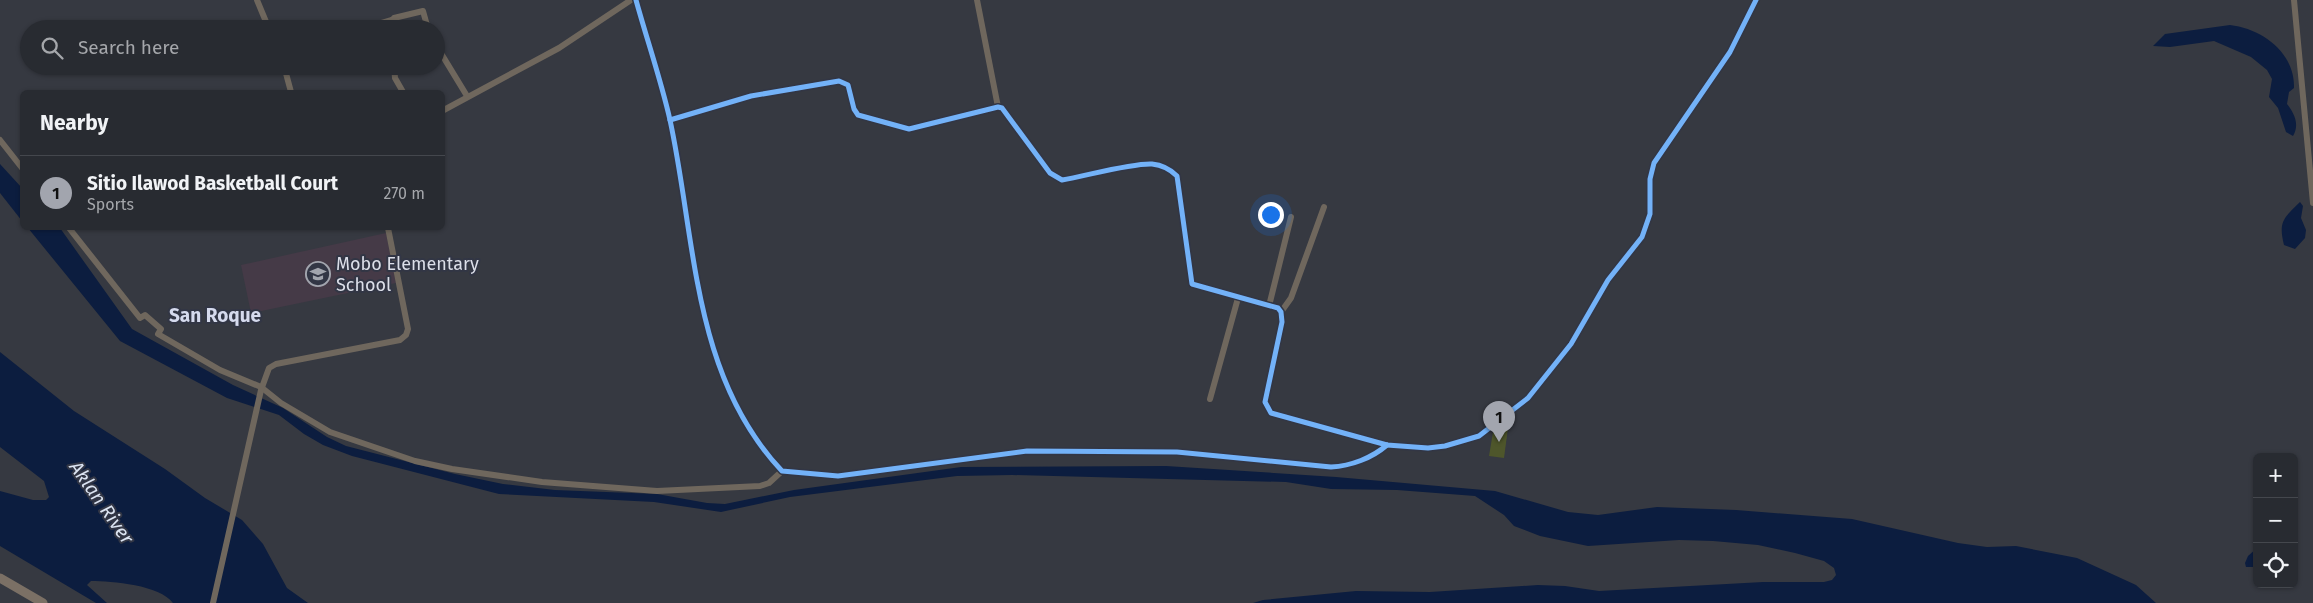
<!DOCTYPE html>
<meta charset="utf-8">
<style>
:root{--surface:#282b31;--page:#34373d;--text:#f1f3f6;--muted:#a5a7ab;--line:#44474d;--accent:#a2a5ae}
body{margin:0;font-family:"Fira Sans",sans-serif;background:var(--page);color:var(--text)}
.controls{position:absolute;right:15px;bottom:15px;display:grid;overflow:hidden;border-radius:8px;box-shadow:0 1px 4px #0004}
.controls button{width:45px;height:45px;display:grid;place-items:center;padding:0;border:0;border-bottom:1px solid var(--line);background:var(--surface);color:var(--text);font:25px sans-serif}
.you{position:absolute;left:1270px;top:214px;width:18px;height:18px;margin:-12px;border:4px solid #fff;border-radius:50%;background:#1a73e8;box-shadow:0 0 0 8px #1a73e833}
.badge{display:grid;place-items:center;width:32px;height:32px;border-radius:50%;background:var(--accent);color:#111;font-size:16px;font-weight:700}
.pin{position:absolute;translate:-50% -41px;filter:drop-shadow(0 1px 2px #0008)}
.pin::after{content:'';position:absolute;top:26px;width:18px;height:15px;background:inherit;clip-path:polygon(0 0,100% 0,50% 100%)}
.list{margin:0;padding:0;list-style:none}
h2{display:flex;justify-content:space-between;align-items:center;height:65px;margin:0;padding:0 20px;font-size:21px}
h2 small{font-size:16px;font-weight:400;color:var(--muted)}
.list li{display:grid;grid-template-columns:32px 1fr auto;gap:15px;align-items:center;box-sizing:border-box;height:75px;padding:0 20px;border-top:1px solid var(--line)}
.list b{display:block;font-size:19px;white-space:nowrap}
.list p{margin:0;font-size:16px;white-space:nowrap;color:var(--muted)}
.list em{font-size:16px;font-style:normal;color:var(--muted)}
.icon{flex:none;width:28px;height:28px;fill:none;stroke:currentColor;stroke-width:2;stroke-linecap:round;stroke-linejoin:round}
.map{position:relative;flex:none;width:2313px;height:603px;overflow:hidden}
.search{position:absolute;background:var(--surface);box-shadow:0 1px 4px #0004;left:20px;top:20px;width:425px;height:55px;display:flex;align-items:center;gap:12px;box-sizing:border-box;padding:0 18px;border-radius:28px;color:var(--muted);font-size:19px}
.panel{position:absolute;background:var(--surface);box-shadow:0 1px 4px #0004;left:20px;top:90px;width:425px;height:140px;border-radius:8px}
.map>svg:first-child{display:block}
.education{fill:#453a47}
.green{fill:#4e562b}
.water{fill:#0c1d3f}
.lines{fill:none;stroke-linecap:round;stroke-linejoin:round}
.street{stroke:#6f675d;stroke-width:6}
.secondary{stroke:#7b7065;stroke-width:9}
.cycleway-casing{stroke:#323645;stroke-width:8}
.cycleway{stroke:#73b2f8;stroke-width:5}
.labels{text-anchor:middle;stroke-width:4;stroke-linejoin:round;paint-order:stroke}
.poi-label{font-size:18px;fill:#dcdfe9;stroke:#323645;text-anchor:start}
.neighbourhood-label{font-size:19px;font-weight:bold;fill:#d5daed;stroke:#323645}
.water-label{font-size:19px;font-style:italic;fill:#dce4f2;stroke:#323645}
</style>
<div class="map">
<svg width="2313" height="603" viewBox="0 0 2313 603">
<rect width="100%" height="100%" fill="#363941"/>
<path class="education" d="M 386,233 L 396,283 L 251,313 L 241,265 Z"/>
<path class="green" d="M 1494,426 L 1508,428 L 1504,458 L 1489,456 Z"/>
<g class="water">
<path d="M 2230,25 C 2263,29 2295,53 2294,88 L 2289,92 L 2287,104 C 2294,113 2300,124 2293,136 L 2286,132 L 2278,108 L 2269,97 L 2272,79 L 2267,70 L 2251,57 L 2214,41 L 2170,47 L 2153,46 L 2165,34 Z"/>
<path d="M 0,164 L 22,188 L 22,221 L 0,193 Z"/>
<path d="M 2300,202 L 2303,206 L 2301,218 L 2306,230 L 2305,238 L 2295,249 L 2284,245 C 2278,221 2284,218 2300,202 Z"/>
<path d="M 28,228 L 60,228 L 132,329 L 233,385 L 283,408 L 327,437 L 346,446 L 455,474 L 503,484 L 555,490 L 657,494 L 707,503 L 725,504 L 794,490 L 961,467 L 1166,466 L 1336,477 L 1495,491 L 1568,512 L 1598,515 L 1657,507 L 1736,510 L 1852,519 L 1958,543 L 1987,547 L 2016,546 L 2077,558 L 2136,585 L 2156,603 L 1253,603 L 1263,600 L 1356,591 L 1430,592 L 1538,585 L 1565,586 L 1599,591 L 1763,582 L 1824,582 L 1832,580 L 1836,575 L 1834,568 L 1824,561 L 1795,553 L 1758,545 L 1713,541 L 1679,540 L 1588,546 L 1540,536 L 1514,526 L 1504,515 L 1475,496 L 1397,490 L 1331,489 L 1286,482 L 1012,475 L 957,476 L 790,497 L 721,512 L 654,502 L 499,494 L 352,456 L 323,445 L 304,434 L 279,415 L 227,398 L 120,341 Z"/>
<path d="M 0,352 L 74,411 L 165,469 L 205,498 L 242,520 L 263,544 L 287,588 L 308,603 L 173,603 C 160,585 112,581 91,581 L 87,585 L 107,603 L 96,603 L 0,546 L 0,491 L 33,500 L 46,500 L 49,497 L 44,481 L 0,447 Z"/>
<path d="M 2257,548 L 2257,567 L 2246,567 L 2245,563 L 2248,556 Z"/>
</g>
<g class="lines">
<g class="street">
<path d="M 257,0 L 269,29"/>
<path d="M 636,0 C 647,40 661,80 670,120 C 696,240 692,376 782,471 L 838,476 L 1027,451 L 1177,452 L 1331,467 C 1351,466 1372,458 1387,445"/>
<path d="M 977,0 L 998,107"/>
<path d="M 2294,0 L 2313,203"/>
<path d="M 361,29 L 392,20"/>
<path d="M 391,29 L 392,20 L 394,18 L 423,11 L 428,29"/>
<path d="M 436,45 L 467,96"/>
<path d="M 284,66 L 291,92"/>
<path d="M 394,66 L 395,78 L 403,92"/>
<path d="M 442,111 L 559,48 L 631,0"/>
<path d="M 670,120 L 751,96 L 839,81 L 848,85 L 854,109 L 858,115 L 909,129 L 998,107 L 1002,108 L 1050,173 L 1062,180 C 1086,176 1131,163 1152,164 C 1162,165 1170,169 1177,176 L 1192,284 L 1278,308 L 1281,312 L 1282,322 L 1265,402 L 1271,413 L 1387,445 L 1428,448 L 1445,446 L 1479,436 L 1528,398 L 1571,344 L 1608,280 L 1642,237 L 1650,214 L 1650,179 L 1654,163 L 1730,52 L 1756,0"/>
<path d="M 0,140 L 22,168"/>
<path d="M 69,228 L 140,318 L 145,315 L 161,329 L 158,334 L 220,370 L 261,387 L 281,403 L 330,432 L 415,461 L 452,469 L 542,482 L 657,491 L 760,486 L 769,483 L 782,471"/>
<path d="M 1269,306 L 1291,217"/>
<path d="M 1281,312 L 1291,298 L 1324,207"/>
<path d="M 1210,399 L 1238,298"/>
<path d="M 213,603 L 261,390 L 269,368 L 276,364 L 400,340 L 406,335 L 408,329 L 388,228"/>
</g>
<path class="secondary" d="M 0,578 L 43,603"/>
<defs>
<g id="cycleway">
<path d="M 636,0 C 647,40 661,80 670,120 C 696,240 692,376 782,471 L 838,476 L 1027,451 L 1177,452 L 1331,467 C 1351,466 1372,458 1387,445"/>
<path d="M 670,120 L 751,96 L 839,81 L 848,85 L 854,109 L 858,115 L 909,129 L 998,107 L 1002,108 L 1050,173 L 1062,180 C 1086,176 1131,163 1152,164 C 1162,165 1170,169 1177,176 L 1192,284 L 1278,308 L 1281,312 L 1282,322 L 1265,402 L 1271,413 L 1387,445 L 1428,448 L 1445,446 L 1479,436 L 1528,398 L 1571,344 L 1608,280 L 1642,237 L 1650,214 L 1650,179 L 1654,163 L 1730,52 L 1756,0"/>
</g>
</defs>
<use href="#cycleway" class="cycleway-casing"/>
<use href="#cycleway" class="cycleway"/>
</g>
<defs>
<symbol id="school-ring" viewBox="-11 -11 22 22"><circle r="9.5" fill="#323645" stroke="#a2a5ae" stroke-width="1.5"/><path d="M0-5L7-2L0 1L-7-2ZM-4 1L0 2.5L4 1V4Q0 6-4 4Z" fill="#a2a5ae"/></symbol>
</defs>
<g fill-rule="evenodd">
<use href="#school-ring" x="304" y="260" width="28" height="28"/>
</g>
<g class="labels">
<g class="poi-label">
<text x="336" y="270">Mobo Elementary<tspan x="336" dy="21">School</tspan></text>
</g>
<g class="neighbourhood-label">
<text x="215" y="322">San Roque</text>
</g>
<g class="water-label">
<text transform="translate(102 502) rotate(55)" y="7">Aklan River</text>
</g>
</g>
</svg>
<div class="controls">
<button>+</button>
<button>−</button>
<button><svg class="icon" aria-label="locate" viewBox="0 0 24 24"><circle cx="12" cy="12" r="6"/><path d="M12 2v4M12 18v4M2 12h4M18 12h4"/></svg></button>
</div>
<div class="you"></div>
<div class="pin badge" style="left:1499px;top:442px">1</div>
<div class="search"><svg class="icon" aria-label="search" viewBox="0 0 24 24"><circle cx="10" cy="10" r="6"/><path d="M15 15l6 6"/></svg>Search here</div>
<section class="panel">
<h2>Nearby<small></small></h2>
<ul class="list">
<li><span class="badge">1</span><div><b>Sitio Ilawod Basketball Court</b><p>Sports</p></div><em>270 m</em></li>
</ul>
</section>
</div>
